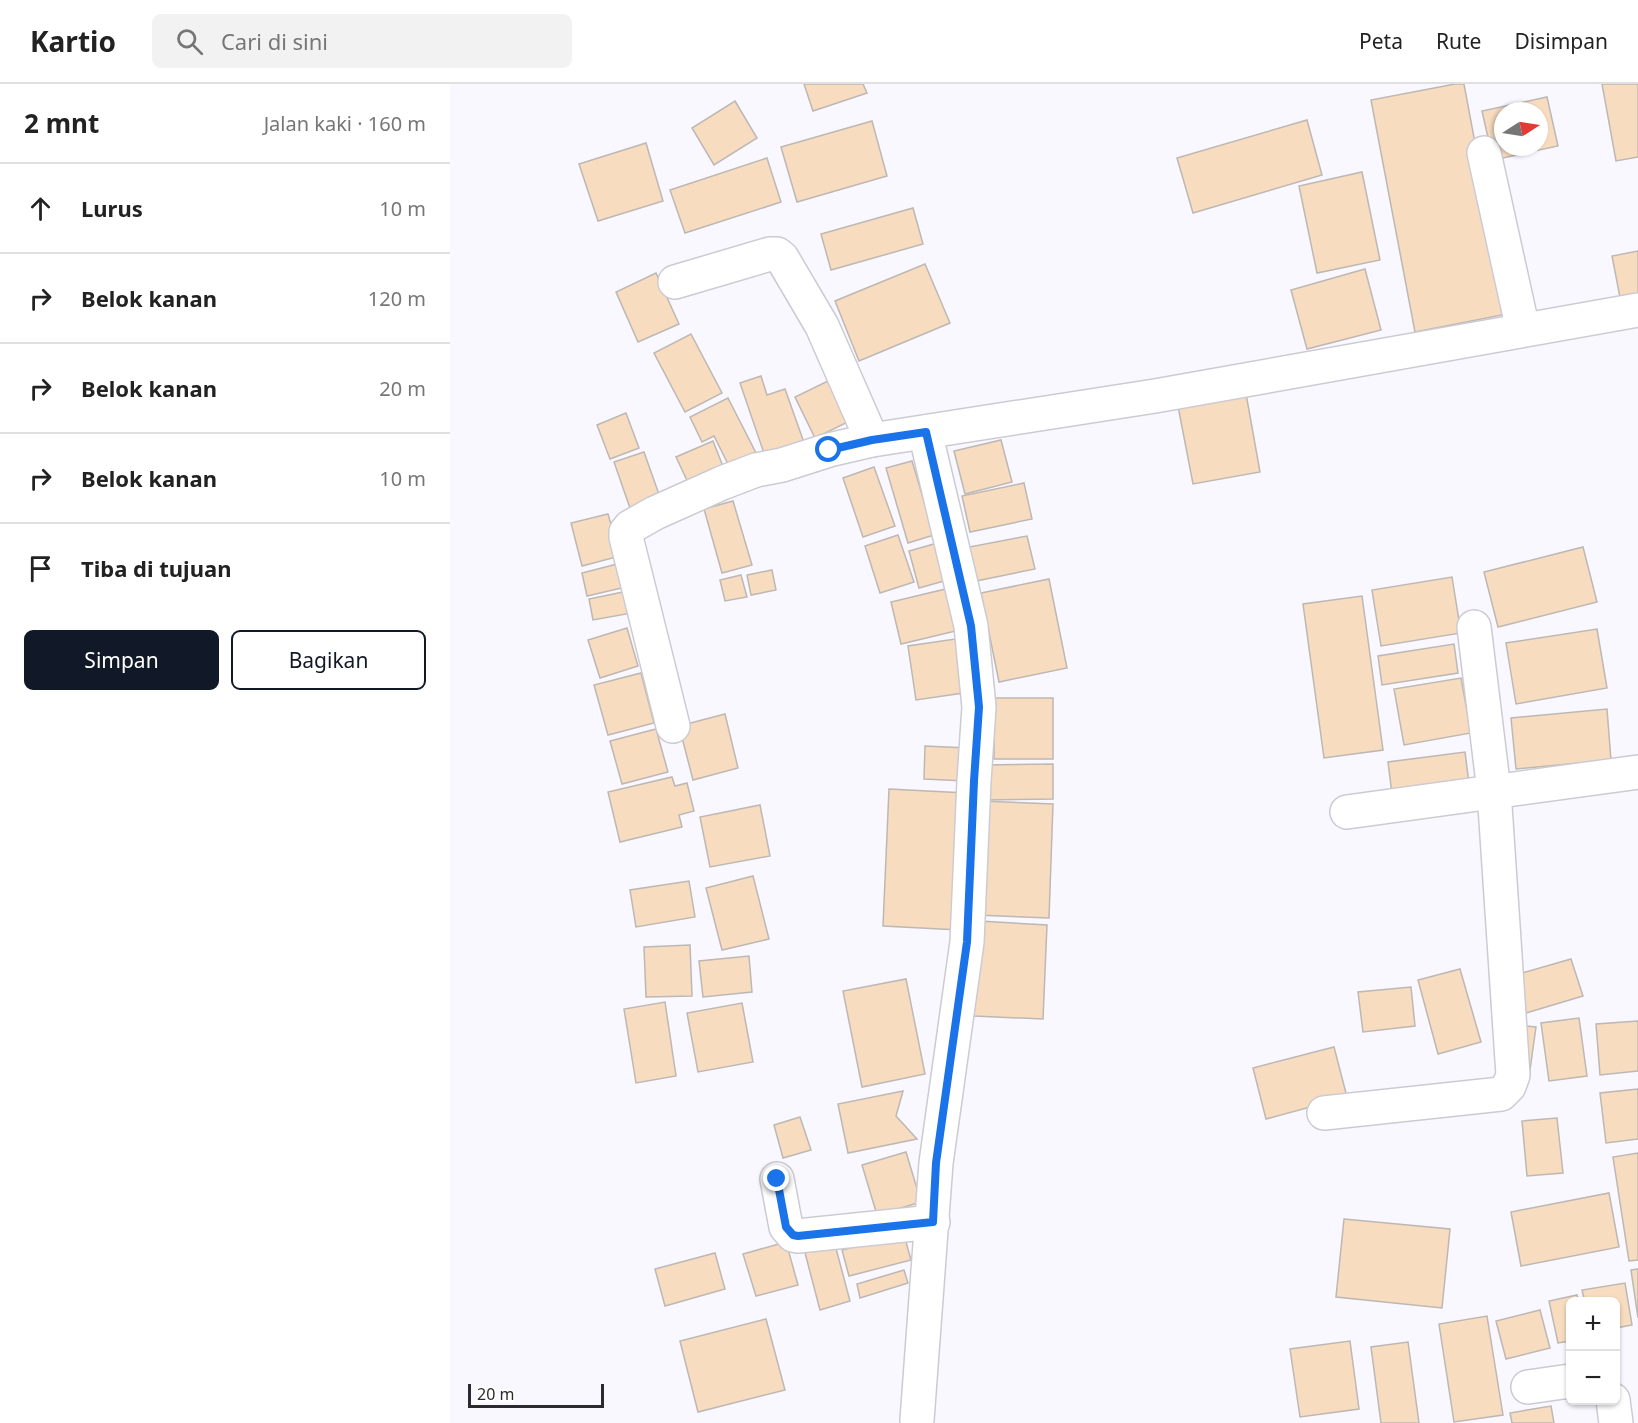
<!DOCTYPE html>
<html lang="id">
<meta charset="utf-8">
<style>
:root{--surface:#fff;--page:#f2f2f2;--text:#222;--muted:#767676;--line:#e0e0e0;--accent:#111827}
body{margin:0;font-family:"Noto Sans",sans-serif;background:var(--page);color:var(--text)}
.controls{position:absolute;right:18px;bottom:18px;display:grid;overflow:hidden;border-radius:9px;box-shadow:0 2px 4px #0004}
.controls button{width:54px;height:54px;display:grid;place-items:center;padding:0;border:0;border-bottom:2px solid var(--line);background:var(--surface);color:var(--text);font:30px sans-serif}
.compass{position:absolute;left:1044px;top:18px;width:54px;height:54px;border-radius:50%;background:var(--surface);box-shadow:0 2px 4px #0004;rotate:78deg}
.scale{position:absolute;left:18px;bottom:15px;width:136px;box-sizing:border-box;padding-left:6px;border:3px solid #2b2a2d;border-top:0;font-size:16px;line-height:21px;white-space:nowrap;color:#2b2a2d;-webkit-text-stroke:4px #fff;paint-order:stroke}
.stop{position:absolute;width:18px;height:18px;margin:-14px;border:4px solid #1a73e8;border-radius:50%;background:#fff}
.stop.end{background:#1a73e8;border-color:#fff;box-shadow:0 2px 6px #0008}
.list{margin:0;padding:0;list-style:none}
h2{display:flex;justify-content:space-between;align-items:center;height:78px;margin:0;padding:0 24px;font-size:26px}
h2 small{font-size:20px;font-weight:400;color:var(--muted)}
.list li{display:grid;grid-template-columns:39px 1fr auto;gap:18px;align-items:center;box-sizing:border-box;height:90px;padding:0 24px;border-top:2px solid var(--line)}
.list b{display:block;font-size:22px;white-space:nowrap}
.list em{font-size:20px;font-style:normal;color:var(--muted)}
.actions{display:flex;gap:12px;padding:18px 24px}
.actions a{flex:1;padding:14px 0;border:2px solid var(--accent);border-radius:9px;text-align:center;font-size:21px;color:var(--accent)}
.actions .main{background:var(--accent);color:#fff}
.icon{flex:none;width:33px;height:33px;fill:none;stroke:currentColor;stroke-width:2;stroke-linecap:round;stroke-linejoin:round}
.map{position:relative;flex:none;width:1188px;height:1339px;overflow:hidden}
header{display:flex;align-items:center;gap:36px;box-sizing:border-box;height:84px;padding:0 30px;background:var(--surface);border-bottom:2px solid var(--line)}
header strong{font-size:28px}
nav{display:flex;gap:33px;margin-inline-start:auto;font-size:21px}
.search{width:420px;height:54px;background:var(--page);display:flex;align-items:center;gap:15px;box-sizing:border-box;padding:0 21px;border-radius:9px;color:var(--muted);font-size:22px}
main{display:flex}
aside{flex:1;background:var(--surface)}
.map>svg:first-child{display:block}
.building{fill:#f8dcbf;stroke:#bdb8b3;stroke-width:1.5;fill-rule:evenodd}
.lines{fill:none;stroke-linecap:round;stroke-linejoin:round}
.minor-casing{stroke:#cdcbd2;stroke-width:36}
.minor{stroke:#fff;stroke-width:33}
.route{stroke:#1a73e8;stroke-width:8}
</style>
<header>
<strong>Kartio</strong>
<div class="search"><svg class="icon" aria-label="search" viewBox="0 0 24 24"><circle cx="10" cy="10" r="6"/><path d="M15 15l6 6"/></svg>Cari di sini</div>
<nav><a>Peta</a><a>Rute</a><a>Disimpan</a></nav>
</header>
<main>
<aside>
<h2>2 mnt<small>Jalan kaki · 160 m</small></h2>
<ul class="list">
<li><svg class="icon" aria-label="ahead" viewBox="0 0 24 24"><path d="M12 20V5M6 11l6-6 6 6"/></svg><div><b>Lurus</b></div><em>10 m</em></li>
<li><svg class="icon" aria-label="right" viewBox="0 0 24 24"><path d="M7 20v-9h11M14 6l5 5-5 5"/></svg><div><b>Belok kanan</b></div><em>120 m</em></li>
<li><svg class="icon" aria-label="right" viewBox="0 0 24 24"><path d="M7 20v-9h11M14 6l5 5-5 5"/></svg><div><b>Belok kanan</b></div><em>20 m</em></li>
<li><svg class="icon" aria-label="right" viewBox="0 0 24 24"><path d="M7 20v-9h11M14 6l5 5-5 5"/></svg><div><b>Belok kanan</b></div><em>10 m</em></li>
<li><svg class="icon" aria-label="arrive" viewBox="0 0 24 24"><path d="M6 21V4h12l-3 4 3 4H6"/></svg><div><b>Tiba di tujuan</b></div></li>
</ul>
<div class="actions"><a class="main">Simpan</a><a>Bagikan</a></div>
</aside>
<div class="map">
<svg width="1188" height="1339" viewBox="0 0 1188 1339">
<rect width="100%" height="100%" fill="#f9f7ff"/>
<g class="building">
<path d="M 354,0 L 413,0 L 417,9 L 363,27 Z"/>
<path d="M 1005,0 L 1014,0 L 1057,230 L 965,248 L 921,16 Z"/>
<path d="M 1152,0 L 1188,0 L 1188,73 L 1166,77 Z"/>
<path d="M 1097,13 L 1108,62 L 1043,76 L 1032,27 ZM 1053,27 L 1089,27 L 1089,63 L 1053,63 Z"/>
<path d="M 285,17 L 307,54 L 264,81 L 242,44 Z"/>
<path d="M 857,36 L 872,91 L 743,129 L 727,74 Z"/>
<path d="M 422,37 L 437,92 L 347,118 L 331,63 Z"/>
<path d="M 196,59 L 213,117 L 148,137 L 129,80 Z"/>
<path d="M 317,74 L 331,118 L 235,149 L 220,106 Z"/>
<path d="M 912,88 L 930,176 L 867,189 L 849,102 Z"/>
<path d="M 463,124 L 473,160 L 381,186 L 371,150 Z"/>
<path d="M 1188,167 L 1188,221 L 1172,224 L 1162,172 Z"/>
<path d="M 475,180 L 500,239 L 409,277 L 385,217 Z"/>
<path d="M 915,185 L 931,246 L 857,265 L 841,206 Z"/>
<path d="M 206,189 L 229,240 L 188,258 L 166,208 Z"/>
<path d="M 241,250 L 272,309 L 235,328 L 204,269 Z"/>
<path d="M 311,292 L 317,311 L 335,305 L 357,367 L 318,381 L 290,299 Z"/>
<path d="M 380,296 L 400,337 L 365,354 L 345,313 Z"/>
<path d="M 795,304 L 810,388 L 743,400 L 727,317 Z"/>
<path d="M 278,314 L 307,371 L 280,384 L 264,352 L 252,358 L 240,333 Z"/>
<path d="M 176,329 L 189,364 L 160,375 L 147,341 Z"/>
<path d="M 551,356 L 562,398 L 515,410 L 504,367 Z"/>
<path d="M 263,357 L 276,390 L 241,405 L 226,373 Z"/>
<path d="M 194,368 L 211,416 L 181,427 L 164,378 Z"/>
<path d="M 462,377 L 484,451 L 458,459 L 436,384 Z"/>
<path d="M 424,383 L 445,442 L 413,453 L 393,394 Z"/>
<path d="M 574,399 L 582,435 L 520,448 L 512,412 Z"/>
<path d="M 283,417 L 302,481 L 272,489 L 254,425 Z"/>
<path d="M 158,430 L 170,472 L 132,482 L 121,439 Z"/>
<path d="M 448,451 L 464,498 L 430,509 L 415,462 Z"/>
<path d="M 577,452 L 585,485 L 521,498 L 514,464 Z"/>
<path d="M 491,458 L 501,495 L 469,504 L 459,467 Z"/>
<path d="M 1133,463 L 1147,518 L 1048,543 L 1034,488 Z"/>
<path d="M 171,479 L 176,503 L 137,512 L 132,489 Z"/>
<path d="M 322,486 L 326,506 L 301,511 L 297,491 Z"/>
<path d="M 291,491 L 297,513 L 275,517 L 270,496 Z"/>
<path d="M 1002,493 L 1011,549 L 931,562 L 922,506 Z"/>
<path d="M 599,495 L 617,584 L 549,598 L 531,509 Z"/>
<path d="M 504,503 L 514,545 L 451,560 L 441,518 Z"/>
<path d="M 178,507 L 182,529 L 143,536 L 139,515 Z"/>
<path d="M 912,512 L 933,666 L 874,674 L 853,520 Z"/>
<path d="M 177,544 L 188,582 L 150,594 L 138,556 Z"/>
<path d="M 1147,545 L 1157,604 L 1066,620 L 1056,559 Z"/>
<path d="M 512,554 L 520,608 L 466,616 L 458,562 Z"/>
<path d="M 1004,560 L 1008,589 L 932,601 L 928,572 Z"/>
<path d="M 191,589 L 204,639 L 158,651 L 144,601 Z"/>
<path d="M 1011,594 L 1021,649 L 954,661 L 944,605 Z"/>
<rect x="544" y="614" width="59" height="61"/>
<path d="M 1157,625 L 1161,676 L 1066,685 L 1061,634 Z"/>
<path d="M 275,630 L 288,684 L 243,696 L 229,642 Z"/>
<path d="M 206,645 L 218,688 L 172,700 L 160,657 Z"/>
<path d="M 475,662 L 517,664 L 516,697 L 474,695 Z"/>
<path d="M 1015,668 L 1020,707 L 943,718 L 938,678 Z"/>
<path d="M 603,680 L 603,715 L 534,716 L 533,681 Z"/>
<path d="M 222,693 L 225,702 L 237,699 L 244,727 L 229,731 L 232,743 L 170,758 L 158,708 Z"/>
<path d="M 439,705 L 516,709 L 509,846 L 433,842 Z"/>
<path d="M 531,717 L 603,720 L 599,834 L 526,831 Z"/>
<path d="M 310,721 L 320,772 L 260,783 L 250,733 Z"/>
<path d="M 303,792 L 319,855 L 272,866 L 256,804 Z"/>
<path d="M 239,797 L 245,833 L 186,843 L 180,806 Z"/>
<path d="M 529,837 L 597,841 L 593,935 L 524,932 Z"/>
<path d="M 240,861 L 242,912 L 196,913 L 194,863 Z"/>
<path d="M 299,872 L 302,908 L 253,913 L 249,877 Z"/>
<path d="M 1121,875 L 1133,912 L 1076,929 L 1065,891 Z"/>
<path d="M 1010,885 L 1031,958 L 988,970 L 968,896 Z"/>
<path d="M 456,895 L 475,990 L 412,1003 L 393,907 Z"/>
<path d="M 961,903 L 965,942 L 913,948 L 908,908 Z"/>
<path d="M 215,918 L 226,992 L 186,999 L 174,925 Z"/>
<path d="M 292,919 L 303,978 L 248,988 L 237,929 Z"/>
<path d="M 1129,934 L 1137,992 L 1099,997 L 1091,939 Z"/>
<path d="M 1188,937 L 1188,987 L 1150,991 L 1146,940 Z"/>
<path d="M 1076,942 L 1086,943 L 1079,993 L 1069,992 Z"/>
<path d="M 884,963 L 897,1013 L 816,1035 L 803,984 Z"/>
<path d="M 1188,1005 L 1188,1055 L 1156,1059 L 1150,1009 Z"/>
<path d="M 453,1007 L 446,1032 L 467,1055 L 398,1069 L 388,1020 Z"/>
<path d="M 350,1033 L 361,1066 L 333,1074 L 324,1041 Z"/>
<path d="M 1107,1034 L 1113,1089 L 1077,1092 L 1072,1037 Z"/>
<path d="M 456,1068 L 471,1118 L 427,1131 L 412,1081 Z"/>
<path d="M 1188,1069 L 1188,1176 L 1179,1177 L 1163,1073 Z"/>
<path d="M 1159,1109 L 1169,1163 L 1071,1182 L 1061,1128 Z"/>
<path d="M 894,1135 L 1000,1145 L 992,1224 L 886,1213 Z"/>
<path d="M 454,1151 L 461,1176 L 399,1192 L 392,1166 Z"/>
<path d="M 384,1157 L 400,1217 L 370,1226 L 354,1165 Z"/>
<path d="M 336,1158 L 348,1201 L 306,1212 L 293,1170 Z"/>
<path d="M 265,1169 L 275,1205 L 215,1222 L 205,1185 Z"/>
<path d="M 1188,1185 L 1188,1234 L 1181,1186 Z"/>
<path d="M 454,1186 L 458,1199 L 410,1214 L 407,1200 Z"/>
<path d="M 1175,1199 L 1182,1241 L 1166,1244 L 1166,1218 L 1135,1218 L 1132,1206 Z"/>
<path d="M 1127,1211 L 1129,1218 L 1120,1218 L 1120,1257 L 1108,1259 L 1099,1217 Z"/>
<path d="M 1090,1226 L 1100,1264 L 1056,1275 L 1046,1237 Z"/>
<path d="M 1037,1232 L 1053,1331 L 1004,1338 L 989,1240 Z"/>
<path d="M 316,1235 L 335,1306 L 248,1328 L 230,1257 Z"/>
<path d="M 900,1257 L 909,1325 L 850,1333 L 840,1265 Z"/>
<path d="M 958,1258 L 969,1339 L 931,1339 L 921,1263 Z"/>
<path d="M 1101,1322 L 1104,1339 L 1062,1339 L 1060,1329 Z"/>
</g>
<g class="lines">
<defs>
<g id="minor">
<path d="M 1034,69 L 1073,246"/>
<path d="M 225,198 L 320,170 L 327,170 L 332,174 L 372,242 L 422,356"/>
<path d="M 223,642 L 176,453 L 176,448 L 180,443 L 205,429 L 272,399 L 306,386 L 332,381 L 379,366 L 422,356 L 705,312 L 1188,226"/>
<path d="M 897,728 L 1188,688"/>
<path d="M 874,1029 L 1051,1010 L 1059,1002 L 1063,991 L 1044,707 L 1024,543"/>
<path d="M 327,1095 L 336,1143 L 343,1151 L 348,1152 L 483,1138"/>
<path d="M 1078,1303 L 1120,1297"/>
<path d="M 1163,1316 L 1166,1339"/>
<path d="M 467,1336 L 486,1079 L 517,858 L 524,697 L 529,623 L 521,542 L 475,348"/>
</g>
</defs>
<use href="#minor" class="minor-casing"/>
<use href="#minor" class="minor"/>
</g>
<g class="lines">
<path class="route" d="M 327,1095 L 336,1143 L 343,1151 L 348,1152 L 483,1138 L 486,1079 L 517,858 L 524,697 L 529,623 L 521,542 L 476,348 L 422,356 L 379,366"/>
</g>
</svg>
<div class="controls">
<button>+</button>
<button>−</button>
</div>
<svg class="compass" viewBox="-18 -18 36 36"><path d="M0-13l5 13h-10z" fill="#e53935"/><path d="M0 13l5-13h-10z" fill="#767676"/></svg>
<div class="scale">20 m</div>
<div class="stop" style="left:379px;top:366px"></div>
<div class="stop end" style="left:327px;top:1095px"></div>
</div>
</main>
